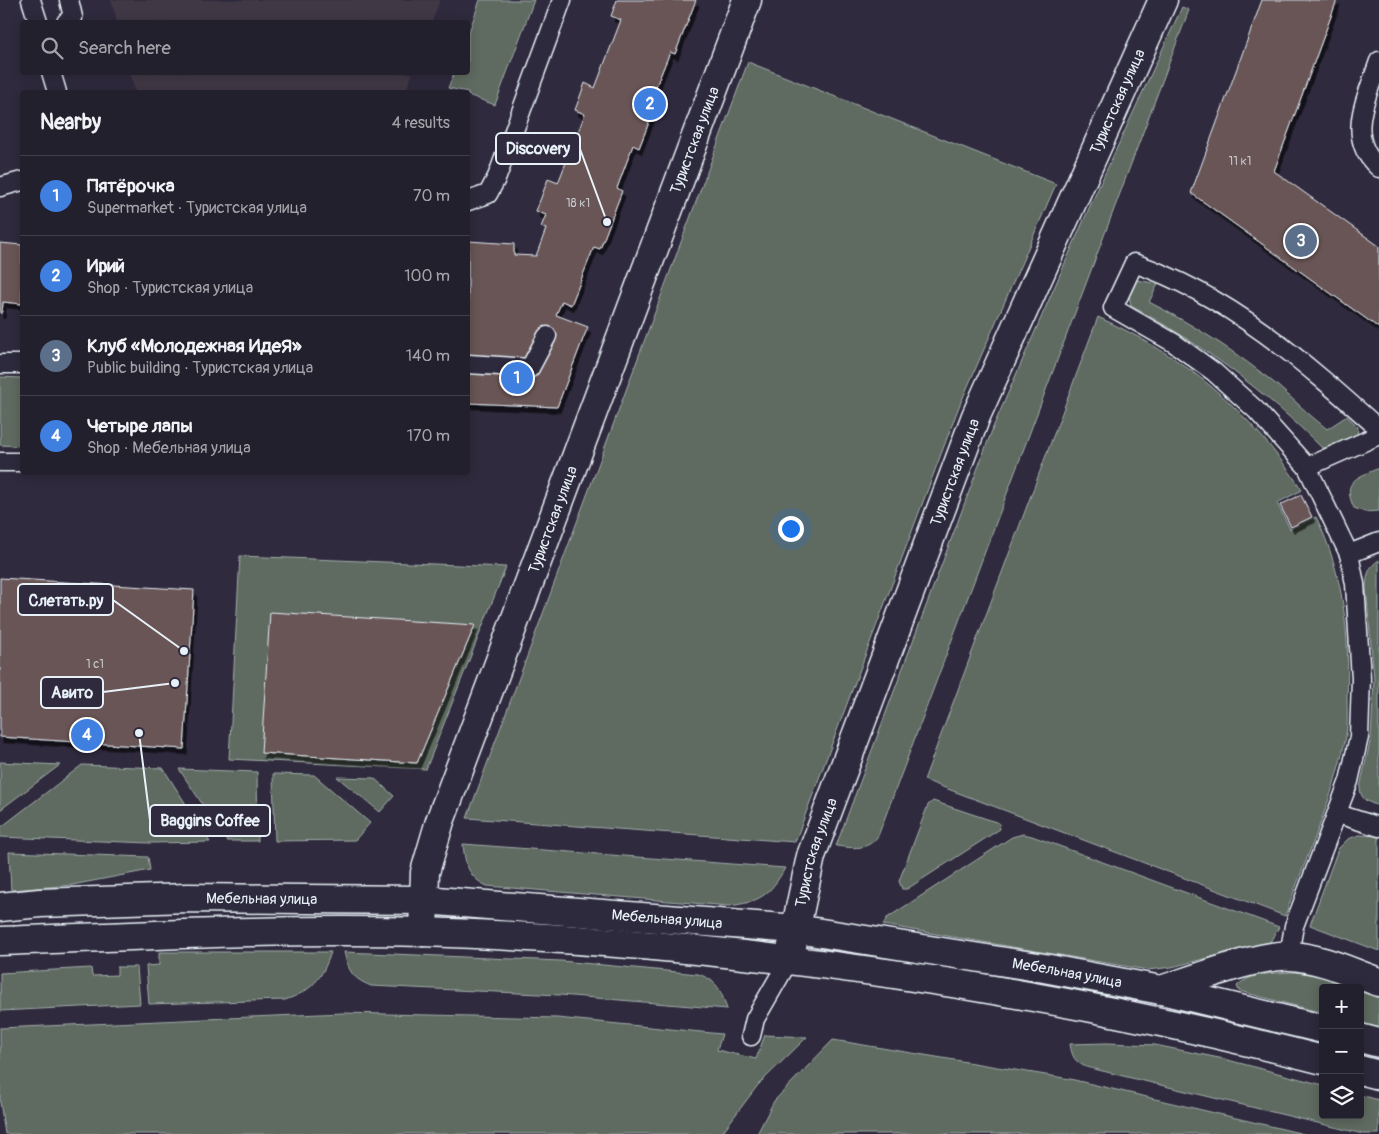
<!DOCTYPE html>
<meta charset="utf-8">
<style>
:root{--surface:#23202e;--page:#2b2836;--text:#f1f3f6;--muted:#a3a3aa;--line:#403e4a;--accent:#ffd166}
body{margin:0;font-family:Pangolin,sans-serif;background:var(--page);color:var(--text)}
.controls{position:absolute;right:15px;bottom:15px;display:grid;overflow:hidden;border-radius:5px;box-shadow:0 2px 12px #0003}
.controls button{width:45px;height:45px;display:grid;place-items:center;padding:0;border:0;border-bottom:1px solid var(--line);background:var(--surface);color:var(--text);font:25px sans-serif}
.you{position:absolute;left:790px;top:528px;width:18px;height:18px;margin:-12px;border:4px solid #fff;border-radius:50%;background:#1a73e8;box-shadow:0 0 0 8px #1a73e833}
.badge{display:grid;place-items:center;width:32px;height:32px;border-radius:50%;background:var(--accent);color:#fff;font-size:16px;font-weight:700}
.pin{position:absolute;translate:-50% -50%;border:2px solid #fff;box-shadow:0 1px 5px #0006}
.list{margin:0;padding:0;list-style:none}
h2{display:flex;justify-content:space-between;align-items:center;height:65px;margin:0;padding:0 20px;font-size:21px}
h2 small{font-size:16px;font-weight:400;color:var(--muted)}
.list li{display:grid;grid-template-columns:32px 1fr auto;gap:15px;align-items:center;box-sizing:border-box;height:80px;padding:0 20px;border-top:1px solid var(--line)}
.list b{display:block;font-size:19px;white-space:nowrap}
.list p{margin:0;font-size:16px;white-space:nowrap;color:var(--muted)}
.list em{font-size:16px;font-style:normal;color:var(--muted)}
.icon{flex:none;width:28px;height:28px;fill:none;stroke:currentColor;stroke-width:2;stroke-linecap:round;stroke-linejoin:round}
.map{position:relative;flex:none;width:1379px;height:1134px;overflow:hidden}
.search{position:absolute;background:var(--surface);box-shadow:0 2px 12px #0003;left:20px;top:20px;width:450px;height:55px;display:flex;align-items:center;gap:12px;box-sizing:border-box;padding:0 18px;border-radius:5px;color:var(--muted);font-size:19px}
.panel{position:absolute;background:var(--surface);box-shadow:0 2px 12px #0003;left:20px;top:90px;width:450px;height:385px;border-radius:5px}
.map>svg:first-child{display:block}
.built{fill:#403745}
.green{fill:#5e6b61;stroke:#a3aeac}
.building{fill:#695557;stroke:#e8f1f8;filter:url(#shadow)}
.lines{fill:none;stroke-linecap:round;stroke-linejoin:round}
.service-casing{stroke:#e8f1f8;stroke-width:21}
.minor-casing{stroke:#e8f1f8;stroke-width:31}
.tertiary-casing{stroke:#e8f1f8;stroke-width:31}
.service{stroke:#2f2a3d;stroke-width:18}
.minor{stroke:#2f2a3d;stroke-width:28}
.tertiary{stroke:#2f2a3d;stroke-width:28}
.labels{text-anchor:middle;stroke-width:4.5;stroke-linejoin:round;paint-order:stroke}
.number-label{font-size:12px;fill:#c8cad0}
.street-label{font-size:15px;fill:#e8f1f8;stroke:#2f2a3d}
.leader{fill:none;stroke:#e8f1f8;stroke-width:2}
.callout-dot{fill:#e8f1f8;stroke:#2f2a3d;stroke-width:2}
.callout{fill:#2f2a3d;stroke:#e8f1f8;stroke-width:2}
.callout-label{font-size:16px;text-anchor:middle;font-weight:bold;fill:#e8f1f8}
</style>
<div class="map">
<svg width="1379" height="1134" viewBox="0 0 1379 1134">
<defs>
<filter id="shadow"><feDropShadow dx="3" dy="5.5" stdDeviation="0" flood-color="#0009"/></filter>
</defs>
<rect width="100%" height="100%" fill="#2f2a3d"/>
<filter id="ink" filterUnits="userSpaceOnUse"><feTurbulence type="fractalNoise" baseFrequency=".02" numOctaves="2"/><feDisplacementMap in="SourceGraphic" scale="10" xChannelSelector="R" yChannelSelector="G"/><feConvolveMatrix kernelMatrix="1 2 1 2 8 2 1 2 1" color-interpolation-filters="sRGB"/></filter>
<g filter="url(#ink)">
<g class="built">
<path d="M 111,0 L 440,0 L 432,22 L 117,22 Z"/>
<path d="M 130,73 L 130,72 L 413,73 L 405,92 L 135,92 Z"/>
</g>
<g class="green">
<path d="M 480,0 L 534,0 L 495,105 L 468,95 L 468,92 L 448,88 L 454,73 L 468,72 L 468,35 Z"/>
<path d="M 1182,7 L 1189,10 L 878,836 C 867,851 853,848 836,846 L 994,425 L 1090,206 Z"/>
<path d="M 748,62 L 1056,184 L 958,409 L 795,842 L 467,818 Z"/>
<path d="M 1137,280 L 1158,284 L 1149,302 C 1194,325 1238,353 1278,386 C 1294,400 1309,415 1327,429 L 1347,416 L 1358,427 L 1357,437 L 1334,447 L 1322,448 C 1265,391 1202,344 1131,306 L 1129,295 Z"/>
<path d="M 1098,317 C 1186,357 1249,409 1302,490 L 1277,503 L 1290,529 L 1316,517 C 1344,574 1350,636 1347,698 C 1347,711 1348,724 1346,736 C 1334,798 1306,857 1285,916 L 924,780 Z"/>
<path d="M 0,377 L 22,378 L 22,446 L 0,445 Z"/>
<path d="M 1379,468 L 1379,511 L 1365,512 L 1354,508 C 1341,480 1357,478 1379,468 Z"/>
<path d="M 240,556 L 506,567 L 426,769 L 229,759 Z"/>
<path d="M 1379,560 L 1379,806 C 1368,802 1360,800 1360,787 L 1371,738 L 1374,679 L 1366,587 C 1367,575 1368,567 1379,560 Z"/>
<path d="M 0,762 L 60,765 L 0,810 Z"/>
<path d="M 82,765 L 163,768 L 210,842 L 150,843 L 0,837 L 0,828 Z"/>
<path d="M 179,769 L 257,772 L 258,841 L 227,841 Z"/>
<path d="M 273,774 L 314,775 L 370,823 L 355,840 L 275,841 Z"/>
<path d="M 337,777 L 374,778 L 394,796 L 380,812 Z"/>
<path d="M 933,801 L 999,823 L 1000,829 L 907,889 L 902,889 L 899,881 L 928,805 Z"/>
<path d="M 1023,834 L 1032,836 L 1279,927 L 1270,942 L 1172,967 L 1148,970 L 883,925 L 887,918 L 1012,837 Z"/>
<path d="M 1359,835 L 1379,836 L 1379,951 L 1310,925 L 1338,849 L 1348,839 Z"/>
<path d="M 463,844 L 785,868 C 770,895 760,902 729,906 L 487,886 C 468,877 465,864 463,844 Z"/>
<path d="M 9,852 L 148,857 L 150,870 L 72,885 L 11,890 Z"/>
<path d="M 159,952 L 331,952 C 322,979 312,991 285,1000 L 149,1004 L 146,966 L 159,965 Z"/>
<path d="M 344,952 L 561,961 L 698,974 C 718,981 720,989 727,1009 L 560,995 L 371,986 C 352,978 349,972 344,952 Z"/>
<path d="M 117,967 L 137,967 L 140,1004 L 0,1011 L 0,973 L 91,968 L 92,976 L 117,975 Z"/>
<path d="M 1293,972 L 1318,975 L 1352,988 L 1323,988 L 1323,1013 L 1239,991 L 1237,986 C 1249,973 1277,973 1293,972 Z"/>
<path d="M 1360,991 L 1379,998 L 1379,1028 L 1360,1023 Z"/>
<path d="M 343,1013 L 557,1018 L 722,1034 L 717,1050 L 756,1059 L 765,1035 L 807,1037 L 758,1085 L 721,1134 L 5,1134 L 0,1102 L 0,1028 Z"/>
<path d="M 833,1040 L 1070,1079 L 1304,1134 L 757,1134 L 774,1101 Z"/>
<path d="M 1107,1043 L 1155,1045 L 1224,1059 L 1323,1085 L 1323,1115 L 1360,1115 L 1360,1095 L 1379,1100 L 1379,1134 L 1363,1134 L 1086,1067 C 1075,1062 1072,1057 1070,1044 Z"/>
</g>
<g class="building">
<path d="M 617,0 L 696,0 L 675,54 L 670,52 L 659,79 L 654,92 L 660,94 L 639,148 L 633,145 L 617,188 L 622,191 L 600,249 L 594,247 L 571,305 L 562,301 L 556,315 L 588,327 L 583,339 L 557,407 L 468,403 L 468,241 L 514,244 L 514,255 L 536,256 L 546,229 L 541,227 L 546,215 L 536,211 L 548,179 L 558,183 L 585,114 L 575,110 L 585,83 L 595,88 L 621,20 L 611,16 Z"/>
<path d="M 1262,0 L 1337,0 L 1274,171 L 1379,246 L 1379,328 L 1191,193 Z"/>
<path d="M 0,243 L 22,245 L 22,304 L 3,302 L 2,313 L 0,313 Z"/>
<path d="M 1301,495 L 1312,517 L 1291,527 L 1280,505 Z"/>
<path d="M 0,578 L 194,590 L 184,749 L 0,737 Z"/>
<path d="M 270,612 L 475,625 L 417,763 L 261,753 Z"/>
</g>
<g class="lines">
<defs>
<g id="service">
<path d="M 31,0 L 38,22"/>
<path d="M 66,22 L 73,17 L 69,0"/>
<path d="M 1379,61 C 1367,98 1344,137 1379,168"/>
<path d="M 51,72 L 57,92"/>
<path d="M 0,187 L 22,181"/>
<path d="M 468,201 L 488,194 L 497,177 L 562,0"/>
<path d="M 0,364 L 22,364"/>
<path d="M 468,364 L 530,368 L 547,336"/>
<path d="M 0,462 L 22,462"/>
<path d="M 1307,467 L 1379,435"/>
<path d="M 1349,554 L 1379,542"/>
<path d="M 1338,814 L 1379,827"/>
<path d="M 1289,955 L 1294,926 L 1349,781 L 1359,737 L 1361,679 L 1355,584 L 1349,554 L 1307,467 L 1256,410 L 1214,372 L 1174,343 L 1113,308 L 1134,263 C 1230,296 1304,362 1379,429"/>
<path d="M 751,1036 L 755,1019 L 789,960"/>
</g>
<g id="minor">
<path id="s1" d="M 423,932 L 425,872 L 440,821 L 747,0"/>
<path id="s2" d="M 789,960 L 811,856 L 976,416 L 1163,0"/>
<path d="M 1161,990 C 1192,980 1262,953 1291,956 C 1322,958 1350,972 1379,982"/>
</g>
<g id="tertiary">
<path id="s3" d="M 0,907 L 40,903 L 187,898 L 424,900 L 796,929 L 1044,968 L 1161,990 L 1323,1029"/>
<path d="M 0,941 C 141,936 281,928 422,932 C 725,942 1029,985 1323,1060"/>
<path d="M 1360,1038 L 1379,1043"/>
<path d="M 1360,1070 L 1379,1075"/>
</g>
</defs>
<use href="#service" class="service-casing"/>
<use href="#minor" class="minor-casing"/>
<use href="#tertiary" class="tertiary-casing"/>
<use href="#service" class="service"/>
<use href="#minor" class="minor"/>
<use href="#tertiary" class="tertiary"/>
</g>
</g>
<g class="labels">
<g class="number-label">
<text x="1240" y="165">11 к1</text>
<text x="578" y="207">18 к1</text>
<text x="95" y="668">1 с1</text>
</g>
<g class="street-label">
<text dy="5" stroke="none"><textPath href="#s2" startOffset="921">Туристская улица</textPath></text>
<text dy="5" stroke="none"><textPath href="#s1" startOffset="840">Туристская улица</textPath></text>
<text dy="5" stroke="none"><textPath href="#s2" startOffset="516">Туристская улица</textPath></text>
<text dy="5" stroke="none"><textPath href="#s1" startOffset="435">Туристская улица</textPath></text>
<text dy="5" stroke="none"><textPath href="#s2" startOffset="111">Туристская улица</textPath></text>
<text dy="5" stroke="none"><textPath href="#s3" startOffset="262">Мебельная улица</textPath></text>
<text dy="5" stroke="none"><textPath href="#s3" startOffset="668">Мебельная улица</textPath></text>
<text dy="5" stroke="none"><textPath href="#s3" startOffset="1072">Мебельная улица</textPath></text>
</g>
</g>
<path class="leader" d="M607 222L580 149M184 651L113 600M175 683L103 692M139 733L150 820"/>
<g class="callout-dot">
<circle cx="607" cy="222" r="5"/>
<circle cx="184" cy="651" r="5"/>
<circle cx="175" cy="683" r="5"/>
<circle cx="139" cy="733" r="5"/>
</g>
<g class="callout">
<rect x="496" y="133" width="84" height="31" rx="5"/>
<rect x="18" y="584" width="95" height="31" rx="5"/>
<rect x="41" y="677" width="62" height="31" rx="5"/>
<rect x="150" y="805" width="120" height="31" rx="5"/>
</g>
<g class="callout-label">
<text x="538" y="154">Discovery</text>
<text x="66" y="606">Слетать.ру</text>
<text x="72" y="698">Авито</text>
<text x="210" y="826">Baggins Coffee</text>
</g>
</svg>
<div class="controls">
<button>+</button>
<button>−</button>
<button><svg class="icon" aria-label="layers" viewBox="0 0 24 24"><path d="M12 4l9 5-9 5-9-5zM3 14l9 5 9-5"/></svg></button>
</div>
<div class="you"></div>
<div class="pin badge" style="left:517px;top:378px;background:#3f7fe0">1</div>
<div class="pin badge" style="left:650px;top:104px;background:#3f7fe0">2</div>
<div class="pin badge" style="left:1301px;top:241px;background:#5c6f8a">3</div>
<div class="pin badge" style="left:87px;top:735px;background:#3f7fe0">4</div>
<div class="search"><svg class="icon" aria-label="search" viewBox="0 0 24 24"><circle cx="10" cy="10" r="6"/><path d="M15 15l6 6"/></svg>Search here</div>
<section class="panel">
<h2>Nearby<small>4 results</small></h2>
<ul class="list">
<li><span class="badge" style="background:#3f7fe0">1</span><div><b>Пятёрочка</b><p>Supermarket · Туристская улица</p></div><em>70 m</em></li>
<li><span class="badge" style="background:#3f7fe0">2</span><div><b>Ирий</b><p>Shop · Туристская улица</p></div><em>100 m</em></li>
<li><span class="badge" style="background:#5c6f8a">3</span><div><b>Клуб «Молодежная ИдеЯ»</b><p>Public building · Туристская улица</p></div><em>140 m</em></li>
<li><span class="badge" style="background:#3f7fe0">4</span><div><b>Четыре лапы</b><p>Shop · Мебельная улица</p></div><em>170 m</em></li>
</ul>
</section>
</div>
